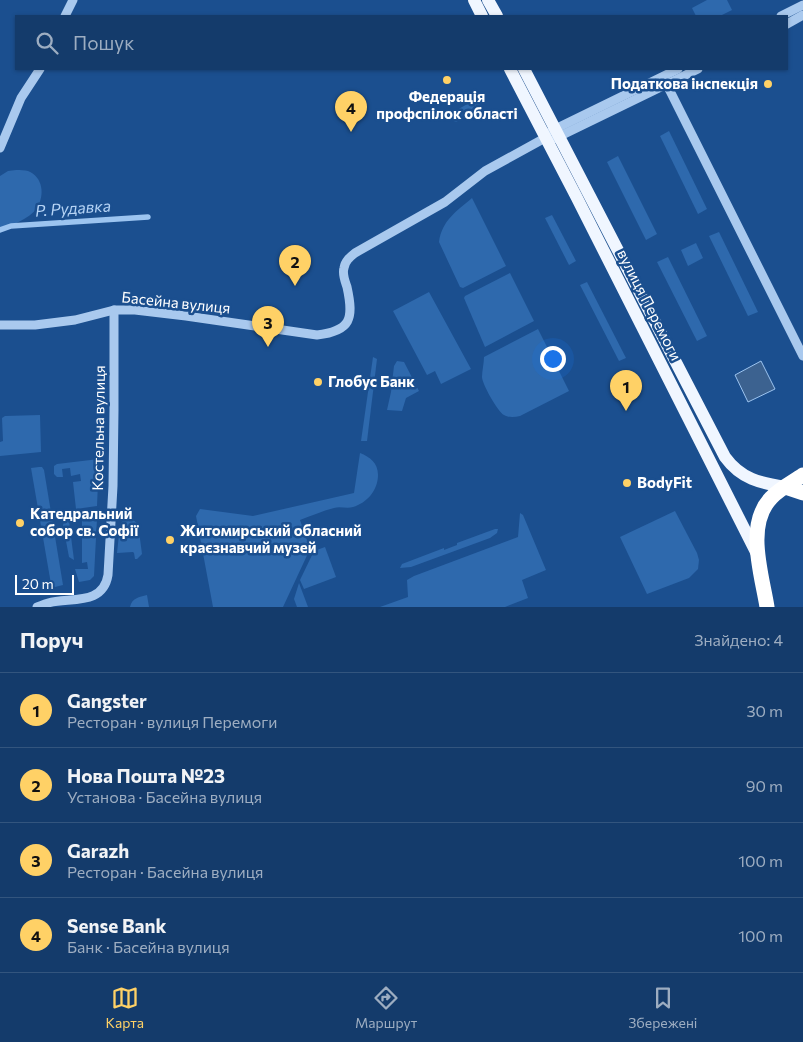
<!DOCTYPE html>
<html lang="uk">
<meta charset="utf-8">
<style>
:root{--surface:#143b6b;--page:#1d4271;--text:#f1f3f6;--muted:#9dadc1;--line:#33557e;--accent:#ffd166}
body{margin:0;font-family:Commissioner,sans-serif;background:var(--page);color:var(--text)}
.scale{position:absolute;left:15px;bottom:12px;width:59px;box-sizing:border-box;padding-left:5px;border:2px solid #fff;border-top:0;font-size:14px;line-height:18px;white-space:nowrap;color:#fff;-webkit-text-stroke:4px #1b4f8f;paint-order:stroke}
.you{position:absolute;left:552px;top:358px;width:18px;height:18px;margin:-12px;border:4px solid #fff;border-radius:50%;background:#1a73e8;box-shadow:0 0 0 8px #1a73e833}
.badge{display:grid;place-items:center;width:32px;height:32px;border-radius:50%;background:var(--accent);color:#111;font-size:16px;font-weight:700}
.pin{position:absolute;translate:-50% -41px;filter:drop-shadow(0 1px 2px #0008)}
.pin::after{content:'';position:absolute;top:26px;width:18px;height:15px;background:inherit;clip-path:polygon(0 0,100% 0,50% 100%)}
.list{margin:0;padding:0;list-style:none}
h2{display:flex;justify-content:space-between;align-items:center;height:65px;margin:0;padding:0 20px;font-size:21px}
h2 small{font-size:16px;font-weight:400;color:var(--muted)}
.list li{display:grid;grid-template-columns:32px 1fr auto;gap:15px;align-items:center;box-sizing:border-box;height:75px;padding:0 20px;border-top:1px solid var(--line)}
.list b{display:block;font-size:19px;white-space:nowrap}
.list p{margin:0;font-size:16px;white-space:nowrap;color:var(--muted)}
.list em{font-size:16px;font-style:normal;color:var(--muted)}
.icon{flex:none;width:28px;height:28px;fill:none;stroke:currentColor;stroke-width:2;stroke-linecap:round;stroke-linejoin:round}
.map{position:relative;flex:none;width:803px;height:607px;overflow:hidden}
.search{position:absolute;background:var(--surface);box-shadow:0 1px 4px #0004;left:15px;right:15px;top:15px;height:55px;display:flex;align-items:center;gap:12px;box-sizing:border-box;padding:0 18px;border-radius:0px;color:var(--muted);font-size:19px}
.sheet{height:365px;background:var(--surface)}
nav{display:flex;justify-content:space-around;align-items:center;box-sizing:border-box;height:70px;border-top:1px solid var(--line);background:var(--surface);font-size:14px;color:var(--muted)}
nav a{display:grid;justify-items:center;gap:2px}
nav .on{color:var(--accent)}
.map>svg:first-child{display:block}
.green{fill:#2e69ad}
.water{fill:#3c6290;stroke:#9cc4f0}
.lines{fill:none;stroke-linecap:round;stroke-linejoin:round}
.stream{stroke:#9cc4f0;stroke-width:5.5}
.minor{stroke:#a9c9ee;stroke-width:9}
.major{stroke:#f0f6ff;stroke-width:12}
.highway{stroke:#fff;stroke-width:15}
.poi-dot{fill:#ffd166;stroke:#1b4f8f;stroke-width:2}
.labels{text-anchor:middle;stroke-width:5;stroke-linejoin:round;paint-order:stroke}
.poi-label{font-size:15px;font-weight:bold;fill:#fff;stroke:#1b4f8f;text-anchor:start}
.street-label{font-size:15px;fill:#fff;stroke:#1b4f8f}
.water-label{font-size:16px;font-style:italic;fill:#b5d3f5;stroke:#1b4f8f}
</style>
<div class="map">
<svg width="803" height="607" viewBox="0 0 803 607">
<rect width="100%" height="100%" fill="#1b4f8f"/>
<g class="green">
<path d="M 707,0 L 727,0 L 732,10 L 720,16 L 696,16 L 692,8 Z"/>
<path d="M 478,98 L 480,104 L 480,109 L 456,122 L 451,120 L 448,115 Z"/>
<path d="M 669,131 L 707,209 L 698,214 L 660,136 Z"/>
<path d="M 618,156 L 657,234 L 646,240 L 607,162 Z"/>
<path d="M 16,170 C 20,170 25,170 28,171 C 43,177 45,195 37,208 C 29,219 12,225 0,230 L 0,176 L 8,171 Z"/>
<path d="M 472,198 L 506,266 L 463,288 L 460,287 L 439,242 C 442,220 457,211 472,198 Z"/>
<path d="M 552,215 L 576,261 L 569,265 L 545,218 Z"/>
<path d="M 719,232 L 758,312 L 748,316 L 709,236 Z"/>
<path d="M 696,243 L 703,258 L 688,266 L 681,250 Z"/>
<path d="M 668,257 L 707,336 L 697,341 L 657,262 Z"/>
<path d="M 510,273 L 534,321 L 485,347 L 464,298 L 465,296 Z"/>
<path d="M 587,282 L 626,358 L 619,361 L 580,285 Z"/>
<path d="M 429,292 L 471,369 L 441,384 L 435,371 L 427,375 L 393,311 Z"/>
<path d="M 538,329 L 569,391 L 520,416 C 515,417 509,418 504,415 C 498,412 482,384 482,377 C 482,371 484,363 484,357 Z"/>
<path d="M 373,357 L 377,359 L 367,441 L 361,441 Z"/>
<path d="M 397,361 L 404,362 L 419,391 L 406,398 L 402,411 L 387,410 L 391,392 L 394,366 Z"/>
<path d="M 40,415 L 41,452 L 0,456 L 0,442 L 3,441 L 2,418 L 5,416 Z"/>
<path d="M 360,453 C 370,457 378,463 378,475 C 378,490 367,503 353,507 C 347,509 340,506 334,508 C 322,511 311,516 300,520 L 310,549 L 283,607 L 213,607 L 196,516 L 200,509 L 253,516 L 354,493 Z"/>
<path d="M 99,459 L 97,506 L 76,509 L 73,482 L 81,481 L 80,474 L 71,476 L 70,468 L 62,469 L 63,477 L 57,477 L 54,474 L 54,466 L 57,464 Z"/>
<path d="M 39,467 L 42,467 L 44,470 L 63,585 L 55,587 L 51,584 L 31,468 Z"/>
<path d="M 131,508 L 133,520 L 138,524 L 142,554 L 137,559 L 135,559 L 134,553 L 133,552 L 117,553 L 120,525 Z"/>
<path d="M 675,511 L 697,553 L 699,560 L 698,569 L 689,578 L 647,594 L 620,537 Z"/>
<path d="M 520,513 L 523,515 L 546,570 L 522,580 L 528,598 L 505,607 L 380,607 L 408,597 L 407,580 L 414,576 L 518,537 Z"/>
<path d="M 97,519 L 94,576 L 90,580 L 79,582 L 75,569 L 88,569 L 87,562 L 82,563 L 82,520 Z"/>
<path d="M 69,521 L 74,560 L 69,557 L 63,525 L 64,522 Z"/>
<path d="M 495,529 L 498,529 L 497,533 L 490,538 L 411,567 L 400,568 L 402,564 L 444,548 L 444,550 L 457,545 L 457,543 Z"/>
<path d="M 325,547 L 336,577 L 304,589 L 300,580 L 314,551 Z"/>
<path d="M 299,583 L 308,607 L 297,607 L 294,599 Z"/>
<path d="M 147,595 L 149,607 L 130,607 C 132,598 139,597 147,595 Z"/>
</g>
<path class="water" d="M 761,361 L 775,389 L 748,402 L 735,375 Z"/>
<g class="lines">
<path class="stream" d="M 0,230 L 11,226 L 148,217"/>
<g class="minor">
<path d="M 65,16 L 73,0"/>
<path d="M 781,16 L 803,5"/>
<path d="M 787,24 L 803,15"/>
<path d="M 663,77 L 803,356"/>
<path d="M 551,131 L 678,69"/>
<path d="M 554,139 L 698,69"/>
<path d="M 0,148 L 21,98 L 40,69"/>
<path d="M 0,325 L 35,325 L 75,320 L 114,310 L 135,310 L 186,316 L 317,335 C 351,331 354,319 347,287 C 345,281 342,274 344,268 C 345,261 350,257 355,253 L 445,202 L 485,171 L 545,138"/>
<path d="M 37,607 C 40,606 44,604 48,603 C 70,597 103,606 108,575 L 113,486 L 114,410 L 114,310"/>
</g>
<g class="major">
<path d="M 474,0 L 482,16"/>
<path d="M 488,0 L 497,16"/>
<path d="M 510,69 L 577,198 L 757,554"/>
<path d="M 524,69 L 725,457 C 741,479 760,483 785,487"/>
</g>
<g class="highway">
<path d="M 785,487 L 803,493"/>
<path d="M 767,607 C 762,575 745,525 771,498 C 779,489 793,482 803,475"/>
</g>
</g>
<g class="poi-dot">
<circle cx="447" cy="80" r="5"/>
<circle cx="768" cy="84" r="5"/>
<circle cx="318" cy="382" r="5"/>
<circle cx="627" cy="483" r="5"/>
<circle cx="20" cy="523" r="5"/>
<circle cx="170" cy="540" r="5"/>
</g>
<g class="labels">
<g class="poi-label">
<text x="758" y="89" text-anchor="end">Податкова інспекція</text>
<text x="447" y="102" text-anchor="middle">Федерація<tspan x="447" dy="17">профспілок області</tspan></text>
<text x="328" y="387">Глобус Банк</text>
<text x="637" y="488">BodyFit</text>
<text x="30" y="519">Катедральний<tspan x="30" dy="17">собор св. Софії</tspan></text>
<text x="180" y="536">Житомирський обласний<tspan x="180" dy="17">краєзнавчий музей</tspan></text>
</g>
<g class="street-label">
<text transform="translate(176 303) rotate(6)" y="5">Басейна вулиця</text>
<text transform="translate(649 305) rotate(63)" y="5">вулиця Перемоги</text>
<text transform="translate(99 428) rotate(-89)" y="5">Костельна вулиця</text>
</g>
<g class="water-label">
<text transform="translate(73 208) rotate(-4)" y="6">Р. Рудавка</text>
</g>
</g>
</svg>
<div class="scale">20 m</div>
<div class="you"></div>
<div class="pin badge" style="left:626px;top:411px">1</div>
<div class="pin badge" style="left:295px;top:286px">2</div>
<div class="pin badge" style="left:268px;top:347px">3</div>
<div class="pin badge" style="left:351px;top:132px">4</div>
<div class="search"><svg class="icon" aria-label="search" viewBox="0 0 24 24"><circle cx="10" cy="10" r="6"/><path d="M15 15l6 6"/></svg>Пошук</div>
</div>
<section class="sheet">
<h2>Поруч<small>Знайдено: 4</small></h2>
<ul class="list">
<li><span class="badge">1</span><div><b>Gangster</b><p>Ресторан · вулиця Перемоги</p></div><em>30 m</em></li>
<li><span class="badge">2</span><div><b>Нова Пошта №23</b><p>Установа · Басейна вулиця</p></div><em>90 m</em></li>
<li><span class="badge">3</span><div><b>Garazh</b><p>Ресторан · Басейна вулиця</p></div><em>100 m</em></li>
<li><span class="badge">4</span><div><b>Sense Bank</b><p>Банк · Басейна вулиця</p></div><em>100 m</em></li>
</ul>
</section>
<nav>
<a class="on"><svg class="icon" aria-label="map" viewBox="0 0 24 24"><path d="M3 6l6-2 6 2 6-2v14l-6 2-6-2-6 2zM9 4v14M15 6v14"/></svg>Карта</a>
<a><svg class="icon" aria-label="directions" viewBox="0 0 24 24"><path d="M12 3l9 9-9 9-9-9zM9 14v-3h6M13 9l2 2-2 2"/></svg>Маршрут</a>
<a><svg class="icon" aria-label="saved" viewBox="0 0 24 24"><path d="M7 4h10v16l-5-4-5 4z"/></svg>Збережені</a>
</nav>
